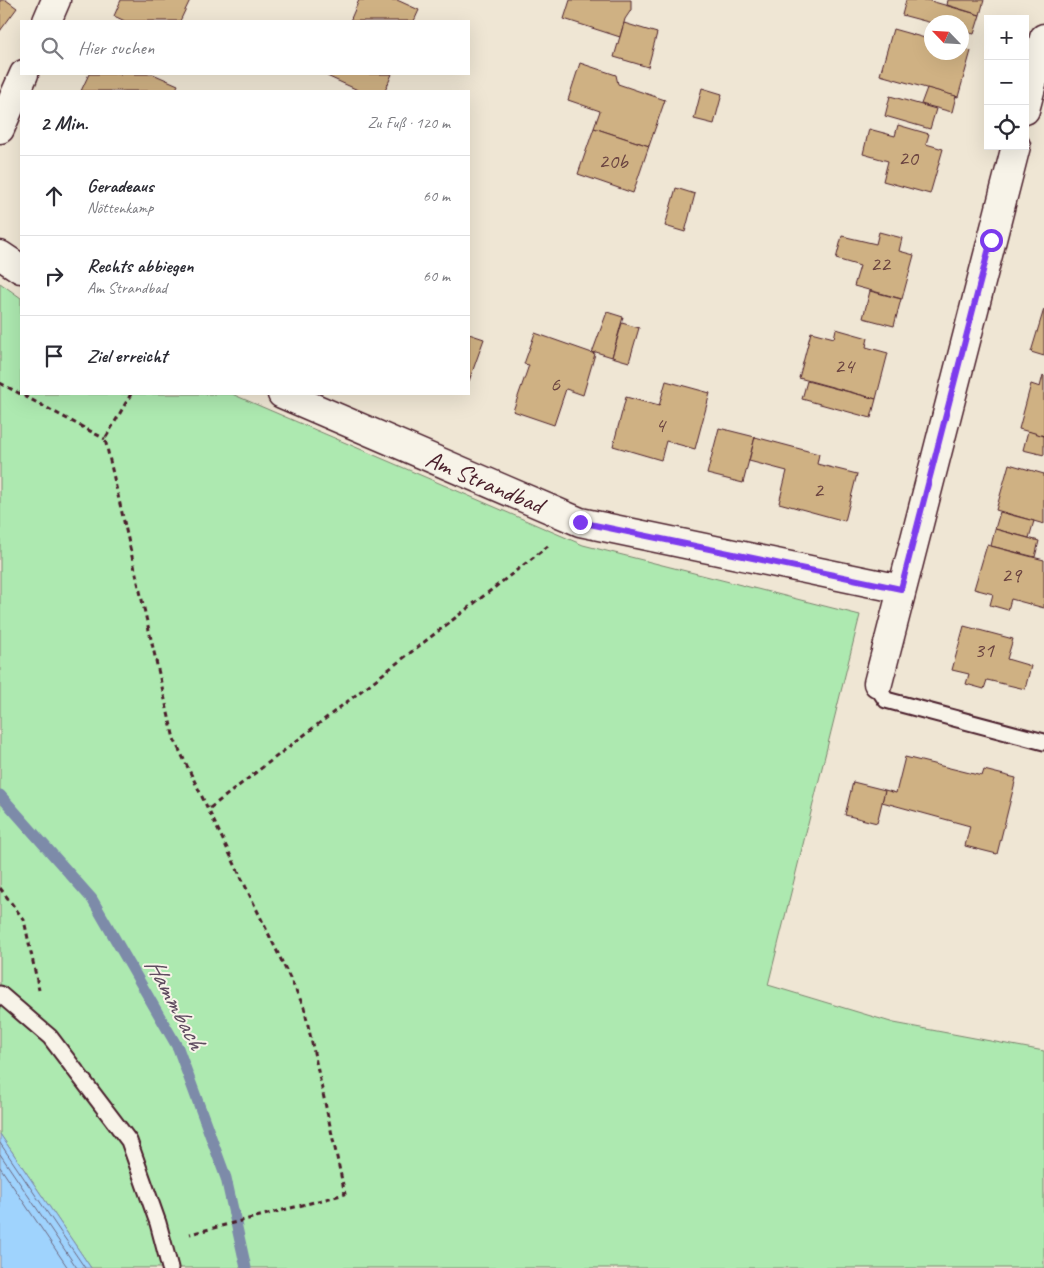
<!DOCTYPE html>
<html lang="de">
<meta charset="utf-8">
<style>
:root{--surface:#fff;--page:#f7f7f7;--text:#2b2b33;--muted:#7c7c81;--line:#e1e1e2}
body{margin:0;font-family:Caveat,sans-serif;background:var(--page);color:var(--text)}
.controls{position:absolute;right:15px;top:15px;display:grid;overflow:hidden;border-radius:0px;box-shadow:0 5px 20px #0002}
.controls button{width:45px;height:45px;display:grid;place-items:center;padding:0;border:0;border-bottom:1px solid var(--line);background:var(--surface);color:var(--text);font:25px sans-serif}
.compass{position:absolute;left:924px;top:15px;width:45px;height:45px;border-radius:50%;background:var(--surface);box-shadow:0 5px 20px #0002;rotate:295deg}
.stop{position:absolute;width:15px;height:15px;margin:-11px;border:4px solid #7c3aed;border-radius:50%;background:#fff}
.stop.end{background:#7c3aed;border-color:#fff;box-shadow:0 1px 5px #0008}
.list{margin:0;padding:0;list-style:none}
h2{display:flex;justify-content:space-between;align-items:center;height:65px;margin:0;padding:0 20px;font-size:21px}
h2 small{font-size:16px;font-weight:400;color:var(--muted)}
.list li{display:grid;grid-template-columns:32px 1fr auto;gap:15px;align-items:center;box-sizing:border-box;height:80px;padding:0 20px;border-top:1px solid var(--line)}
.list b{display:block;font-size:19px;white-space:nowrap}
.list p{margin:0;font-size:16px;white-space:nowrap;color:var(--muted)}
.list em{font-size:16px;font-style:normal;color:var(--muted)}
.icon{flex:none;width:28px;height:28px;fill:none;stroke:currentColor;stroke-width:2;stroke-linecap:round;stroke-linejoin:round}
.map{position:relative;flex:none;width:1044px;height:1268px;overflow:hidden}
.search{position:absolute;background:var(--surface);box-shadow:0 5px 20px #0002;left:20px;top:20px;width:450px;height:55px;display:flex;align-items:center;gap:12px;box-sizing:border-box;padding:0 18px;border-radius:0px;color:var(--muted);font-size:19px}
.panel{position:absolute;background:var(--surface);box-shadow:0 5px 20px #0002;left:20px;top:90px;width:450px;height:305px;border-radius:0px}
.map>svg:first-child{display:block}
.green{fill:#ade9b0;stroke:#7c846e}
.water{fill:#9fd3fd;stroke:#7d8ba9}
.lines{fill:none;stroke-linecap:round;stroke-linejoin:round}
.shore{stroke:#6c677f;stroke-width:1}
.stream{stroke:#7d8ba9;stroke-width:11}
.building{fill:#cfb183;stroke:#4a1f2b}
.lane-casing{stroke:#4a1f2b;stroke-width:19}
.street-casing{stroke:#4a1f2b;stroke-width:31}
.path{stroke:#4a1f2b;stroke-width:3;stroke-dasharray:5 4;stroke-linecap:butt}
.lane{stroke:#f7f3e8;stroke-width:15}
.street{stroke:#f7f3e8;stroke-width:28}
.route{stroke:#7c3aed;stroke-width:6}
.labels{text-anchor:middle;stroke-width:4;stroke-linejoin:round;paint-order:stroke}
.number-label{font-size:22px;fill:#6b4441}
.street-label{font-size:25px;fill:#4a1f2b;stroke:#f7f3e8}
.water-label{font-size:26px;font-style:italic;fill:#5f4c60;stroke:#f7f3e8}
</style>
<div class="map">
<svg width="1044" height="1268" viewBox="0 0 1044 1268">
<rect width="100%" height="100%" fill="#efe6d4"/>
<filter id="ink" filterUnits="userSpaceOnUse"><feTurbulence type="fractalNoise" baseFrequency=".02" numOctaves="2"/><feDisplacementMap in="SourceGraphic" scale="10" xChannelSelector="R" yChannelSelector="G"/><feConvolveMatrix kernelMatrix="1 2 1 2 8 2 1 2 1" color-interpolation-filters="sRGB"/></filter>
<g filter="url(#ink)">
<path class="green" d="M 0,283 L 21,298 L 21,394 L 232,394 L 583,545 L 860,615 L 768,985 L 894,1023 L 1044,1051 L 1044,1268 L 91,1268 L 0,1134 Z"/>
<path class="water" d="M 0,1134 L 91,1268 L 0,1268 Z"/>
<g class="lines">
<g class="shore">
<path d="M 0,1143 L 85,1268"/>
<path d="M 0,1154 L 77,1268"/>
<path d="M 0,1167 L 68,1268"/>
</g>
<path class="stream" d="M 0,795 L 92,899 L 178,1048 L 226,1178 L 246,1268"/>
</g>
<g class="building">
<path d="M 0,0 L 6,0 L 17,8 L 0,31 Z"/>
<path d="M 121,0 L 190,0 L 180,21 L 125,21 L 114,16 Z"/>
<path d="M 359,0 L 397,0 L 419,10 L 414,21 L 350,21 Z"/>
<path d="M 570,0 L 631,0 L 631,10 L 625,19 L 620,37 L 564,19 Z"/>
<path d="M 906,0 L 927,0 L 980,15 L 974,34 L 962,31 L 962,22 L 932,23 L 902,15 Z"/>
<path d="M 948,0 L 984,0 L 980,15 L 947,5 Z"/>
<path d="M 624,23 L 657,33 L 648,67 L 614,57 Z"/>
<path d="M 893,29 L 932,40 L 932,52 L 962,52 L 962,48 L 971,51 L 958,97 L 880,75 Z"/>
<path d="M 580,63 L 616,75 L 618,84 L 665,100 L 649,146 L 594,128 L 600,111 L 568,100 Z"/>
<path d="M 89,74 L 153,74 L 178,85 L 175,91 L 81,91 Z"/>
<path d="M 328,74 L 392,74 L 385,91 L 360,91 L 327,76 Z"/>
<path d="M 702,88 L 722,94 L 714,124 L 694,119 Z"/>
<path d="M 927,88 L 956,96 L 952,112 L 921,104 Z"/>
<path d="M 890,96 L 936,109 L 930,129 L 885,116 Z"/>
<path d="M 898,125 L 929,134 L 926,144 L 943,149 L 930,194 L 883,181 L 888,161 L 863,154 L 869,129 L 895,136 Z"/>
<path d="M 594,128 L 649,146 L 633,193 L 578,174 Z"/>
<path d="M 676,188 L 695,194 L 685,232 L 665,226 Z"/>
<path d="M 879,232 L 902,238 L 899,251 L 914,255 L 902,299 L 854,286 L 860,266 L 836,259 L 842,236 L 876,244 Z"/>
<path d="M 870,291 L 901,299 L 894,326 L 863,318 Z"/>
<path d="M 1044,309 L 1044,356 L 1031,352 Z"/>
<path d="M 607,312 L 623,317 L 612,357 L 596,352 L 592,353 Z"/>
<path d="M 622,323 L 639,328 L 629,362 L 612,357 Z"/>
<path d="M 836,329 L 868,338 L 866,347 L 888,353 L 876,399 L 799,378 L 811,332 L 834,338 Z"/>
<path d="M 535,333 L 595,354 L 583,395 L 566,389 L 554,425 L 513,411 L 529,365 L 524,364 Z"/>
<path d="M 469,334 L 484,339 L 469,381 Z"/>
<path d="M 1043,375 L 1044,376 L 1044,436 L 1019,429 L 1031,384 L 1040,387 Z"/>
<path d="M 666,381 L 710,393 L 695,449 L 666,441 L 661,460 L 613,446 L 626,397 L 659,406 Z"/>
<path d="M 807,381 L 876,399 L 871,418 L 802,399 Z"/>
<path d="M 719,428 L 755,437 L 743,483 L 707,474 Z"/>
<path d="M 1028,431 L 1044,436 L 1044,455 L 1023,450 Z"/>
<path d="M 755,437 L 819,454 L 817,464 L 857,474 L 845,521 L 779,503 L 787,471 L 749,461 Z"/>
<path d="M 1009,464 L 1044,474 L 1044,524 L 996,510 Z"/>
<path d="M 1000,512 L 1034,521 L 1029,538 L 995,529 Z"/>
<path d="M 995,529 L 1039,541 L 1035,557 L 991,546 Z"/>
<path d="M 987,545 L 1044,560 L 1044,608 L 1011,599 L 1008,610 L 990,605 L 993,594 L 974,589 Z"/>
<path d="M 964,626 L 1013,639 L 1007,659 L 1031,666 L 1025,689 L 987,680 L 984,689 L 966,684 L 969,674 L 952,670 Z"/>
<path d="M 905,757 L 982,776 L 984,770 L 1016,778 L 997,854 L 965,846 L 970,826 L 882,802 L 885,790 L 896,793 Z"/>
<path d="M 853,782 L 885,790 L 877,823 L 845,815 Z"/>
</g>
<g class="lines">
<defs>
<g id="lane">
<path d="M 878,683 L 880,691 L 886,700 L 1044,742"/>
<path d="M 0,994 L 50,1037 L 129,1141 L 158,1223 L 170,1268"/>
</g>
<g id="street">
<path d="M 47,21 L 56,0"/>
<path d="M 1025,110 L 1044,38"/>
<path d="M 0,129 L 24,74"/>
<path d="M 0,255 L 21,269"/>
<path d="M 282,394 L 580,522 L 901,589"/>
<path d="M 878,683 L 1016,146"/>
</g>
</defs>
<use href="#lane" class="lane-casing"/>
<use href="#street" class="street-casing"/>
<g class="path">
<path d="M 0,383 L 105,439"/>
<path d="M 131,394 L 105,439 L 174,739 L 304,1007 L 345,1194 L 190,1234"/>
<path d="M 210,808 L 548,546"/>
<path d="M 0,888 L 24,920 L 39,990"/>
</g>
<use href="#lane" class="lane"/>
<use href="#street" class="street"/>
</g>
</g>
<g class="lines" filter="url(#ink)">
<path class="route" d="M 580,522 L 901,589 L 991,240"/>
</g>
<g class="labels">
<g class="number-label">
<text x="908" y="165">20</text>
<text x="613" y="168">20b</text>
<text x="880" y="271">22</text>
<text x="844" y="373">24</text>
<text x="555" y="391">6</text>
<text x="660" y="432">4</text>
<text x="818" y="497">2</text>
<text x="1011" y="582">29</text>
<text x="984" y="657">31</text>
</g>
<g class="street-label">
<text transform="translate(485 481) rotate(23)" y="9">Am Strandbad</text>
</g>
<g class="water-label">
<text transform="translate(176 1003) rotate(62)" y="9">Hammbach</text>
</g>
</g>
</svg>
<div class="controls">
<button>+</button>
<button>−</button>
<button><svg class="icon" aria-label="locate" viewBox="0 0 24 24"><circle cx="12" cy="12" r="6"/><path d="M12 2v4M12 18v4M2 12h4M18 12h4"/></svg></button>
</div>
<svg class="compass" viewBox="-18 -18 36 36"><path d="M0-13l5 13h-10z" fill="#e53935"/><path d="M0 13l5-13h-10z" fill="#7c7c81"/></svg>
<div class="stop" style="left:991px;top:240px"></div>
<div class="stop end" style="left:580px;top:522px"></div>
<div class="search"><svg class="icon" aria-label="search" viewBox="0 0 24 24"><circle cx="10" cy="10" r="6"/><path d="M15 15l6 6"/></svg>Hier suchen</div>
<section class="panel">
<h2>2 Min.<small>Zu Fuß · 120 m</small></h2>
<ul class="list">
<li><svg class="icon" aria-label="ahead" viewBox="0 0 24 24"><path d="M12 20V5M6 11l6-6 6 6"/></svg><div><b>Geradeaus</b><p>Nöttenkamp</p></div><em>60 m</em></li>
<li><svg class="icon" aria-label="right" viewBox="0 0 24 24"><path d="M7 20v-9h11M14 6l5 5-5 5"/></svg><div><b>Rechts abbiegen</b><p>Am Strandbad</p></div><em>60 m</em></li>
<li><svg class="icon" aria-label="arrive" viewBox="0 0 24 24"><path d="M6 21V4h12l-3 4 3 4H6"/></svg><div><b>Ziel erreicht</b></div></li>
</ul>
</section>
</div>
